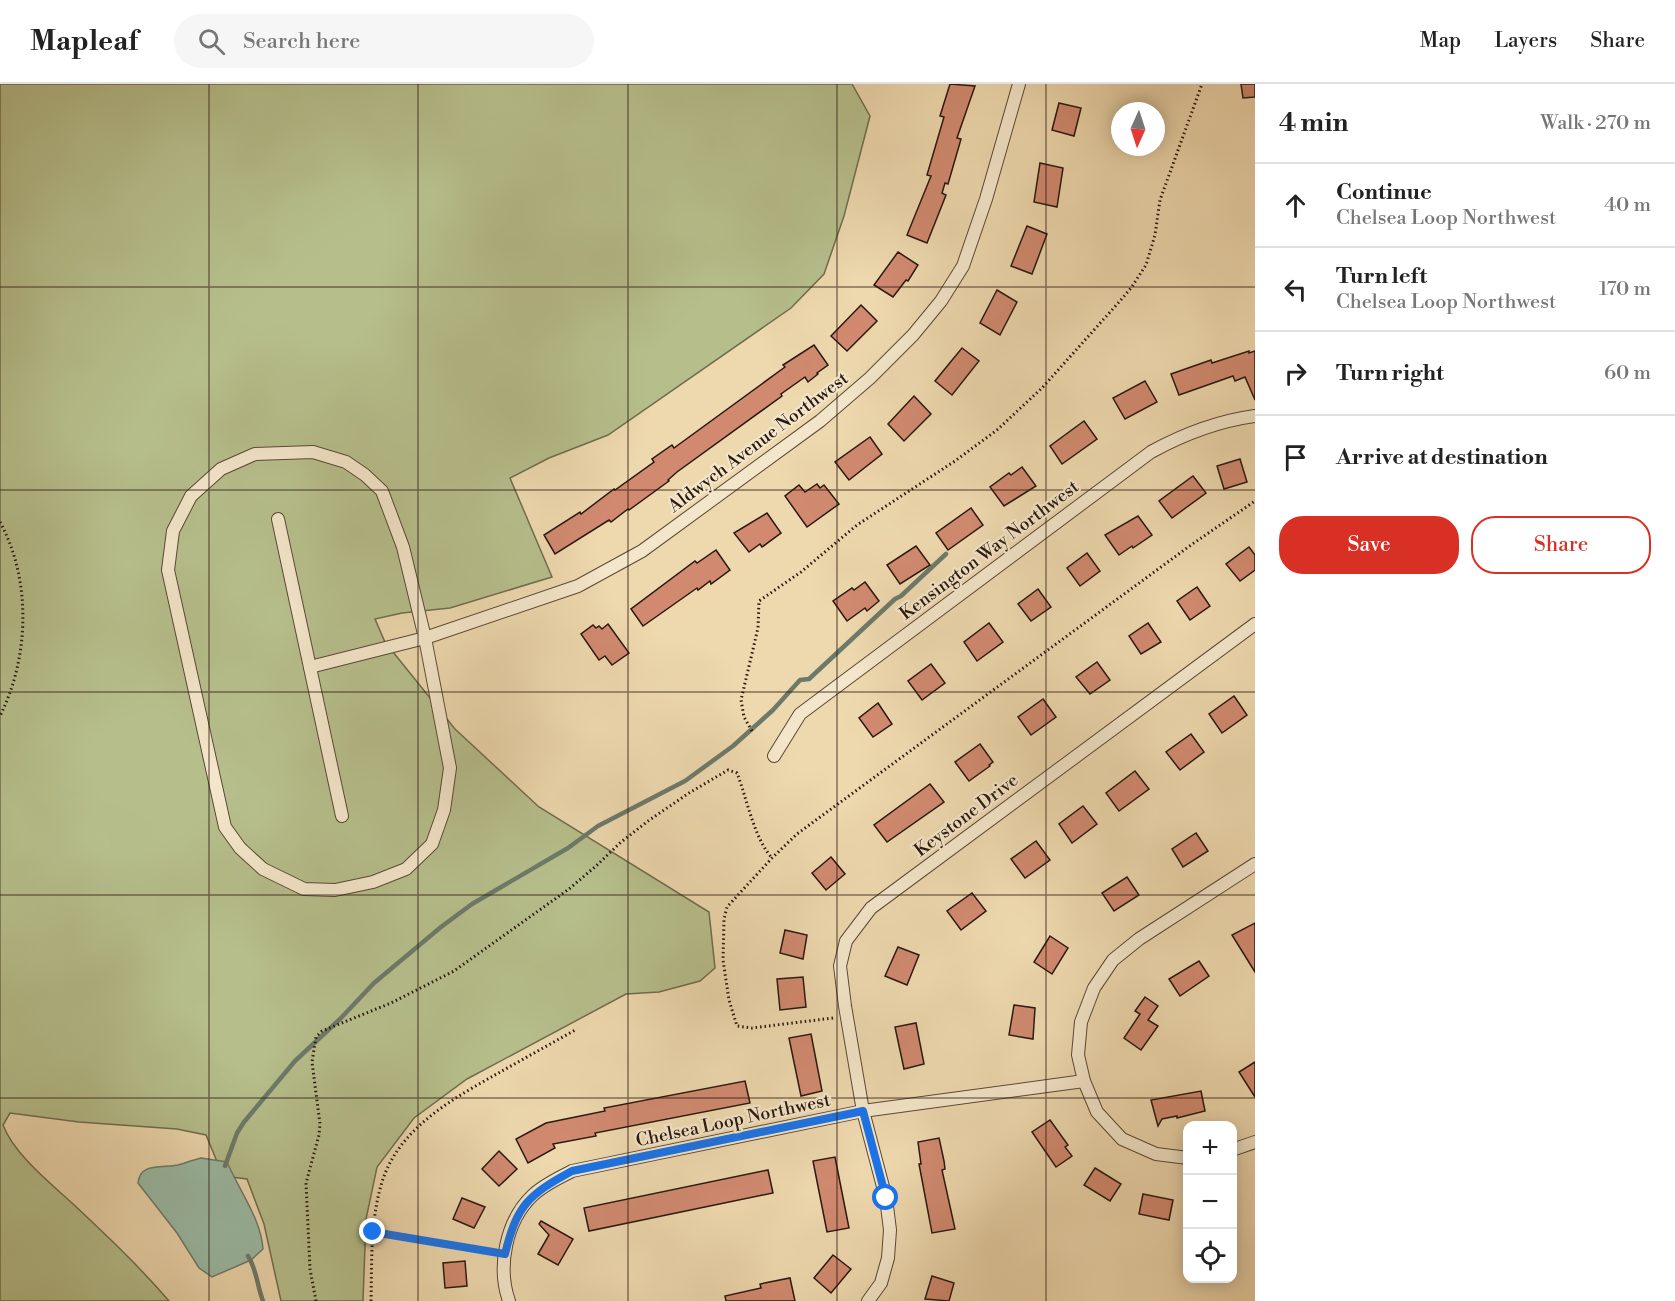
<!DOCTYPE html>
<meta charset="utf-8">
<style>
:root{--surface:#fff;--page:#f6f6f6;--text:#222;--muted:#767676;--line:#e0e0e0;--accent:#d93025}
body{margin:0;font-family:"Libre Bodoni",serif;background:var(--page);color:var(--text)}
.controls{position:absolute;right:18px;bottom:18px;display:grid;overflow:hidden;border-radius:12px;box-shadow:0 3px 15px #0003}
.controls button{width:54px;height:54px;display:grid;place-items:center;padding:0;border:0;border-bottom:2px solid var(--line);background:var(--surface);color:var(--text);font:30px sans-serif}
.compass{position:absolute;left:1111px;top:18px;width:54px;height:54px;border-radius:50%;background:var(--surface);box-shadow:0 3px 15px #0003;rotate:183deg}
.stop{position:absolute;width:18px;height:18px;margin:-14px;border:4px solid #1a73e8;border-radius:50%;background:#fff}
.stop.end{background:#1a73e8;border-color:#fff;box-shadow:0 2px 6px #0008}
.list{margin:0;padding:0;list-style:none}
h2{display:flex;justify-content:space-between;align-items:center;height:78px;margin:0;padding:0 24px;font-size:26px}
h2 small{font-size:20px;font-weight:400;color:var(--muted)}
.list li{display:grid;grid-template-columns:39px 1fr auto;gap:18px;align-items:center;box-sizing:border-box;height:84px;padding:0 24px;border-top:2px solid var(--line)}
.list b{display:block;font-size:22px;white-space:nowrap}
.list p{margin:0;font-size:20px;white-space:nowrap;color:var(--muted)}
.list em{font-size:20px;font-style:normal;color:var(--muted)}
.actions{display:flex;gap:12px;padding:18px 24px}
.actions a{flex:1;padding:14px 0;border:2px solid var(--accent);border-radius:24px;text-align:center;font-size:21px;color:var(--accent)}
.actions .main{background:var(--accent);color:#fff}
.icon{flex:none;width:33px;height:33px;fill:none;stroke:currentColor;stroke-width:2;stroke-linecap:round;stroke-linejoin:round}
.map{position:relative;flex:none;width:1255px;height:1217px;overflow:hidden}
header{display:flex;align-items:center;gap:36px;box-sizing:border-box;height:84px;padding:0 30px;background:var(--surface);border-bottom:2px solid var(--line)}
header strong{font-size:28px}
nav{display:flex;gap:33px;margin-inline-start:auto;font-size:21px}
.search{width:420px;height:54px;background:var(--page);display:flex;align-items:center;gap:15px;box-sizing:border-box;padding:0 21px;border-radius:33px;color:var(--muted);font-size:22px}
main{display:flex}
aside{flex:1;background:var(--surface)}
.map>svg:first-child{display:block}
.green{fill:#b6bf8c;stroke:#706c4e;stroke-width:1.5}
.water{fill:#9abba6;stroke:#6d7a6a;stroke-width:1.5}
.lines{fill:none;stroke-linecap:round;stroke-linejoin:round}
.stream{stroke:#6d7a6a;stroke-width:4.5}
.building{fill:#d18a70;stroke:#29180f;stroke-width:1.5}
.street-casing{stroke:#5a4837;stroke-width:14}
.path{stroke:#29180f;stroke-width:3;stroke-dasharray:1.5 3;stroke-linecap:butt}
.street{stroke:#f4e6ca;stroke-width:12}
.route{stroke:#1a73e8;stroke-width:8}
.grid{fill:none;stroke:#29180f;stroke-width:1.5;stroke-opacity:0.55}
.labels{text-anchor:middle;stroke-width:4.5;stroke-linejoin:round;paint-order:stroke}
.street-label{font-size:18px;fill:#29180f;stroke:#f4e6ca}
</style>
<header>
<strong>Mapleaf</strong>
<div class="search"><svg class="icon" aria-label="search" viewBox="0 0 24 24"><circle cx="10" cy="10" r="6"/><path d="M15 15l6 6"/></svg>Search here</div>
<nav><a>Map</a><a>Layers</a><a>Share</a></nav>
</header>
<main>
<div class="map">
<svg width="1255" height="1217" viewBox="0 0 1255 1217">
<rect width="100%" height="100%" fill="#eed8ae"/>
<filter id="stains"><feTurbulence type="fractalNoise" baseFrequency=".00333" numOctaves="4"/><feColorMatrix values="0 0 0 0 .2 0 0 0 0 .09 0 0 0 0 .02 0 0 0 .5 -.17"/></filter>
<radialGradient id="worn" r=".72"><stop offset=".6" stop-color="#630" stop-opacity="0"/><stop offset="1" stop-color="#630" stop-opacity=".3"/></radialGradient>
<path class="green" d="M 0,0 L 852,0 L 870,32 L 844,132 L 824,190 L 791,224 L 608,351 L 549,374 L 510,394 L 552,493 L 450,524 L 402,529 L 375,535 L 385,558 L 455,645 L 539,723 L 709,828 L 715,884 L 700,897 L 659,908 L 626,910 L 467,995 L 414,1034 L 377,1083 L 366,1135 L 363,1217 L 281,1217 L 264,1140 L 247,1095 L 223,1092 L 206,1051 L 177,1045 L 79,1038 L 10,1029 L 3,1041 C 14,1070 49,1098 72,1119 C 106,1151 139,1182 169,1217 L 0,1217 Z"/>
<path class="water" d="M 201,1074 L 227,1078 C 239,1106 261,1135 263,1165 L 251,1176 L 212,1193 L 199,1184 L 177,1149 L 138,1099 C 140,1078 163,1084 178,1081 C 185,1079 193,1076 201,1074 Z"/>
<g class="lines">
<g class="stream">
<path d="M 225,1082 L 237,1049 L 244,1038 L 295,977 L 340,935 L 374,899 L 441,843 L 472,820 L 568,764 L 598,742 L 685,697 L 733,662 L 773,626 L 800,596 L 809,595 L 895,515 L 901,512 L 946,470"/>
<path d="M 248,1172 C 257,1186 257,1202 263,1217"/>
</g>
</g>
<g class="building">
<path d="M 950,0 L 975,2 L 957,54 L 961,55 L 948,100 L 945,99 L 942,109 L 946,111 L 927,159 L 907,151 L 931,92 L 927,91 L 944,33 L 940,32 Z"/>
<path d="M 1241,0 L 1255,0 L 1255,13 L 1243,14 Z"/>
<path d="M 1059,19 L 1081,24 L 1074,52 L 1052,46 Z"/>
<path d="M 1040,79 L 1063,84 L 1057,123 L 1034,118 Z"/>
<path d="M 1027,142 L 1047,150 L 1032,190 L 1011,182 Z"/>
<path d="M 898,168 L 918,181 L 908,197 L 906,196 L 893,213 L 874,201 Z"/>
<path d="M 997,206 L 1017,218 L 1000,251 L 980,239 Z"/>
<path d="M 861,221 L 877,237 L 847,267 L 831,252 Z"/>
<path d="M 814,261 L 828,281 L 817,289 L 818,290 L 808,298 L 805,293 L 781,310 L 782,312 L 677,388 L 668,396 L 669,397 L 629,426 L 628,425 L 611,438 L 609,436 L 555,470 L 544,451 L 580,428 L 581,430 L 614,405 L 615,406 L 654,378 L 652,375 L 672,361 L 674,364 L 785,283 L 783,281 Z"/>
<path d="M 962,264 L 979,277 L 952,311 L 935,297 Z"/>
<path d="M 1249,267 L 1249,269 L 1255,267 L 1255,316 L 1245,293 L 1235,297 L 1233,292 L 1179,311 L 1171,290 L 1211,276 L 1212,279 Z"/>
<path d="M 1145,297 L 1157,318 L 1125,335 L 1113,314 Z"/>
<path d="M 914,312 L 931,330 L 904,357 L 888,340 Z"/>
<path d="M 1084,337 L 1097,355 L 1062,380 L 1050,362 Z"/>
<path d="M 870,353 L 882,370 L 849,396 L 835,378 Z"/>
<path d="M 1240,375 L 1247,398 L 1224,405 L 1217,382 Z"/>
<path d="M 1022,383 L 1036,402 L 1004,422 L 990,403 L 1009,389 L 1011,391 Z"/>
<path d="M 1193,392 L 1206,409 L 1172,434 L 1159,417 Z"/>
<path d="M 817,400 L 820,404 L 824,401 L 839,420 L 807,443 L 785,412 L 799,401 L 805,408 Z"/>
<path d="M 971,424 L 983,441 L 948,466 L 936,449 Z"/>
<path d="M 767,429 L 781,449 L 762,463 L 760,460 L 749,468 L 734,449 Z"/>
<path d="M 1138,432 L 1152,451 L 1133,464 L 1132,462 L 1119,471 L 1105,451 Z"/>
<path d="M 916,462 L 930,481 L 900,500 L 887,481 Z"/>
<path d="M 1249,463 L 1255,471 L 1255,486 L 1240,497 L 1226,480 Z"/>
<path d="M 716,466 L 730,486 L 711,500 L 710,497 L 698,506 L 697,504 L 643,542 L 631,525 L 695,477 L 697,479 Z"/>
<path d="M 1087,469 L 1100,487 L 1080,502 L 1067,484 Z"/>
<path d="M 865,498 L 879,517 L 867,527 L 865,524 L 847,537 L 833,517 L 852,504 L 854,506 Z"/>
<path d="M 1197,503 L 1210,522 L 1190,536 L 1177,517 Z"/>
<path d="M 1038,505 L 1051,523 L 1031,537 L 1018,520 Z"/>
<path d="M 989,539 L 1003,558 L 977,577 L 964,558 Z"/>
<path d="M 1148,539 L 1161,558 L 1141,570 L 1129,552 Z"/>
<path d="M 608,540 L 629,569 L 612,581 L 605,572 L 599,576 L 581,550 L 593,541 L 596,544 L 599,542 L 602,545 Z"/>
<path d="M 1097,578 L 1110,596 L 1090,610 L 1076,593 Z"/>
<path d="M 931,580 L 945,599 L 922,616 L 908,597 Z"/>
<path d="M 1234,612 L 1247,631 L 1222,649 L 1209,630 Z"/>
<path d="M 1043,615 L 1056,633 L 1031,651 L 1018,633 Z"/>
<path d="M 878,619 L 892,640 L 873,653 L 859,634 Z"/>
<path d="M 1191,650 L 1204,668 L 1180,686 L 1166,668 Z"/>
<path d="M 980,660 L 993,678 L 989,681 L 990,682 L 969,697 L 955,678 Z"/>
<path d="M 1135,687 L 1149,705 L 1119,727 L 1106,709 Z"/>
<path d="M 930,700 L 944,718 L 887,758 L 874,741 Z"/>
<path d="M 1083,722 L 1097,740 L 1072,759 L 1059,740 Z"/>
<path d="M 1196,749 L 1208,767 L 1183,783 L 1172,765 Z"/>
<path d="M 1036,757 L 1050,776 L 1025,794 L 1011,775 Z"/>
<path d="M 831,773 L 845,790 L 826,806 L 812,789 Z"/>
<path d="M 1127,793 L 1139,811 L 1114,827 L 1102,809 Z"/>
<path d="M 972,809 L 986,827 L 961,846 L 947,827 Z"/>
<path d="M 1255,839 L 1255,888 L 1232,851 Z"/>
<path d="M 785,846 L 807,851 L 803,875 L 780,869 Z"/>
<path d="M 1050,852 L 1068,864 L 1052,890 L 1034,878 Z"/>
<path d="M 898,863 L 919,871 L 907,901 L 885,892 Z"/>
<path d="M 1199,877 L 1209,892 L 1180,912 L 1169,895 Z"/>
<path d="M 803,893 L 806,923 L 780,926 L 777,895 Z"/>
<path d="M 1145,913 L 1158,922 L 1148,936 L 1158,942 L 1141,966 L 1124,954 L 1140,930 L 1135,927 Z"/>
<path d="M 1014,921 L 1035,924 L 1033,955 L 1009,951 Z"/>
<path d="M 916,939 L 924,980 L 904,985 L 895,943 Z"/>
<path d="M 811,950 L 822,1007 L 801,1012 L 789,954 Z"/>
<path d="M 1255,978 L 1255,1013 L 1239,988 Z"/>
<path d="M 745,997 L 750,1019 L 595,1049 L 596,1052 L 553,1060 L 555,1064 L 528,1079 L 516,1055 L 546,1039 L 605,1027 L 604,1024 Z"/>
<path d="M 1201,1007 L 1205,1027 L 1177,1034 L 1177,1032 L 1162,1035 L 1158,1042 L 1151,1016 Z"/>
<path d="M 1050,1036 L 1068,1061 L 1065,1063 L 1072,1072 L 1056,1083 L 1032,1048 Z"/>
<path d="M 939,1054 L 944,1077 L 945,1085 L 942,1086 L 955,1145 L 932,1149 L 919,1080 L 921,1080 L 918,1058 Z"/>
<path d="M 499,1067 L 517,1085 L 499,1102 L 482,1085 Z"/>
<path d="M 835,1073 L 849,1144 L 827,1148 L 813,1077 Z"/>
<path d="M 1095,1084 L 1121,1100 L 1110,1117 L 1084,1101 Z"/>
<path d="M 768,1086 L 773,1109 L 589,1147 L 584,1124 Z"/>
<path d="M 1143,1110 L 1173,1116 L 1169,1136 L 1139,1130 Z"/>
<path d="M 462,1114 L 485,1123 L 474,1144 L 453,1135 Z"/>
<path d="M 541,1137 L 573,1155 L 558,1181 L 538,1170 L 549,1151 L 539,1140 Z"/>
<path d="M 833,1171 L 851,1185 L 831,1209 L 814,1194 Z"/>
<path d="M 465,1177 L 467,1202 L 445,1204 L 443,1179 Z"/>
<path d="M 932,1192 L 954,1199 L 949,1217 L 925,1215 Z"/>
<path d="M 790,1194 L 795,1217 L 726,1217 L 725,1212 L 761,1204 L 760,1200 Z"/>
</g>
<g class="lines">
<defs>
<g id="street">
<path d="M 313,368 L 346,378 L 365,391 L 382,407 L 403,463 L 425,554 L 450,684 L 444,726 L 432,760 L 406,785 L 373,798 L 335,806 L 304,805 L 263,785 L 240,764 L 225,743 L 168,486 L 173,447 L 191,412 L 221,385 L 255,370 Z"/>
<path d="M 278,435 L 342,732"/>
<path d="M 310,583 L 425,554 L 578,502 L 642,467 L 820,337 L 870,294 L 913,251 L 941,217 L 963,182 L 986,115 L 1019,0"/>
<path d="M 774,672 L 800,630 L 1151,368 C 1184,350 1218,337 1255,332"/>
<path d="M 1232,1066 L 1255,1058"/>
<path d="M 1188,1074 L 1156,1070 L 1122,1055 L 1097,1028 L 1084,997 L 1078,971 L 1081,938 L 1094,904 L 1113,876 L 1139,855 L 1255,780"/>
<path d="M 509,1217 C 497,1183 506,1137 532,1112 C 543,1101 559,1094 572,1087 L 863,1027 L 1084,997"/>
<path d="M 868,1217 L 881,1199 L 888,1174 L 890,1146 L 886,1114 L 863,1027 L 845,922 L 840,882 L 846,857 L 871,824 L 1255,540"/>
</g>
</defs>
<use href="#street" class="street-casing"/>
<g class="path">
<path d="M 0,438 C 32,497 29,574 0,632"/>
<path d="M 752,647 L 744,633 L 741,616 L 758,544 L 759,517 L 801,488 L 857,441 L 955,377 L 997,346 L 1042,304 L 1120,217 L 1131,204 L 1146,181 L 1155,151 L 1160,116 L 1202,0"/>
<path d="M 833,934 L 752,944 L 737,942 L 729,916 L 723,876 L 724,835 L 727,823 L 772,774 L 797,750 L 1191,461 L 1255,417"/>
<path d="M 373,1148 L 493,1168"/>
<path d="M 316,1217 L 310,1185 L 306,1099 L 319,1051 L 320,1040 L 312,978 L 316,953 L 322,947 L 391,919 L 454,887 L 569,805 L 596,782 L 620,759 L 648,737 L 689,709 L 728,686 L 737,689 C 747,715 754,754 772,774"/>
<path d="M 371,1217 C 372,1177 370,1134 383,1095 C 401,1042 456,1013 502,987 C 527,973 552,959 577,945"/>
</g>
<use href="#street" class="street"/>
</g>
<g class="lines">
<path class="route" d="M 373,1148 L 505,1170 C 517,1121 528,1111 572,1087 L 863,1027 L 886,1114"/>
</g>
<path class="grid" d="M 209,0 L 209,1217M 418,0 L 418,1217M 628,0 L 628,1217M 837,0 L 837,1217M 1046,0 L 1046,1217M 0,203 L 1255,203M 0,406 L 1255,406M 0,608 L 1255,608M 0,811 L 1255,811M 0,1014 L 1255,1014"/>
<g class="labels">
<g class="street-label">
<text transform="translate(758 358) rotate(-37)" y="6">Aldwych Avenue Northwest</text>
<text transform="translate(989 466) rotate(-37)" y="6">Kensington Way Northwest</text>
<text transform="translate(966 731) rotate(-37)" y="6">Keystone Drive</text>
<text transform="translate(733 1036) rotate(-12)" y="6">Chelsea Loop Northwest</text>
</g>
</g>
<rect width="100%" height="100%" filter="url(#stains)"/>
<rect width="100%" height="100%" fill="url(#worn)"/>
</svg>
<div class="controls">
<button>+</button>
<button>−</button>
<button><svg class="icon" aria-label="locate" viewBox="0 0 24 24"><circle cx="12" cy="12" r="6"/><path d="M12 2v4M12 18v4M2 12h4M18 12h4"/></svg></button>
</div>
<svg class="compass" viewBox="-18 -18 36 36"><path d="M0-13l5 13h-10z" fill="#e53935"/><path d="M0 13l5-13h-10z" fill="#767676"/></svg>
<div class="stop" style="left:886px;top:1114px"></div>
<div class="stop end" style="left:373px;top:1148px"></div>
</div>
<aside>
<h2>4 min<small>Walk · 270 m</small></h2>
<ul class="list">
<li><svg class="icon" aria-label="ahead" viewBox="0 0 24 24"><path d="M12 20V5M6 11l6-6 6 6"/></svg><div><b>Continue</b><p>Chelsea Loop Northwest</p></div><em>40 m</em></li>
<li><svg class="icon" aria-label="left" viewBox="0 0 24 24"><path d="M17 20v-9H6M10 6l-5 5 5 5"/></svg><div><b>Turn left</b><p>Chelsea Loop Northwest</p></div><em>170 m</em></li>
<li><svg class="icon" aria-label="right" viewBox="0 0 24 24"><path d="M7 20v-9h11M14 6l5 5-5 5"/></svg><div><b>Turn right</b></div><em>60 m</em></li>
<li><svg class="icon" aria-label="arrive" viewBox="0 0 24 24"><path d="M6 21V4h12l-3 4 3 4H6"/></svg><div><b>Arrive at destination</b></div></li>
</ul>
<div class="actions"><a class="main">Save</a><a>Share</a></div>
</aside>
</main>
